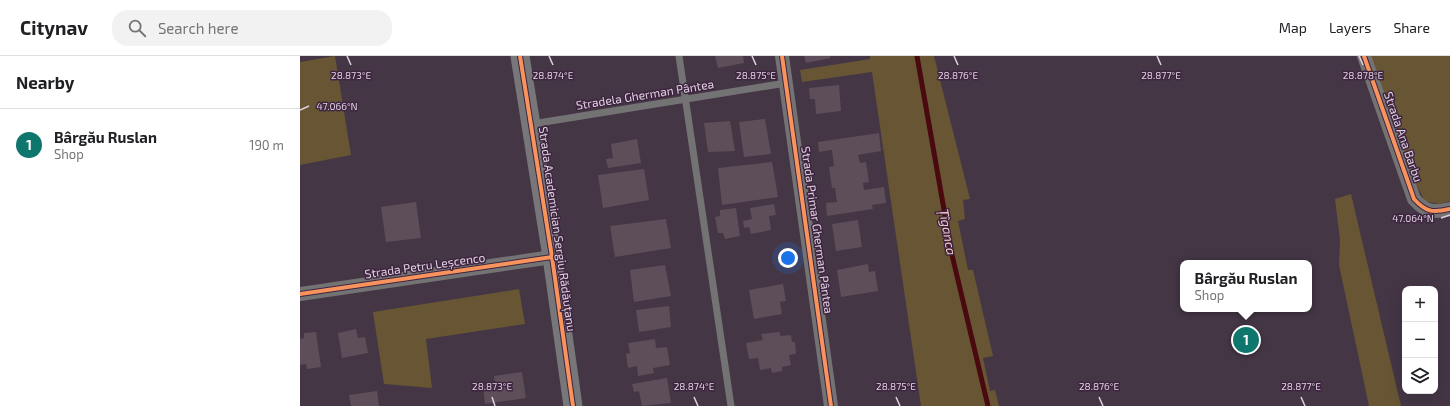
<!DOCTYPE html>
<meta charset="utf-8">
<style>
:root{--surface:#fff;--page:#f2f2f2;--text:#202124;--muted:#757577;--line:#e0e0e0;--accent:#0f766e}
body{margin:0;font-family:"Exo 2",sans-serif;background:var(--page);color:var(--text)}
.controls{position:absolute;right:12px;bottom:12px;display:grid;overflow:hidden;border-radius:8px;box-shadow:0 4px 16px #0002}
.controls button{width:36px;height:36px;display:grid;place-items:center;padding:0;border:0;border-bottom:1px solid var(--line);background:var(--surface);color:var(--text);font:20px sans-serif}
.you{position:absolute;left:488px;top:202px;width:14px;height:14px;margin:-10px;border:3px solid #fff;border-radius:50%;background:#1a73e8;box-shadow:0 0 0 6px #1a73e833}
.badge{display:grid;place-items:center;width:26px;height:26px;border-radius:50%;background:var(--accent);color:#fff;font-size:13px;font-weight:700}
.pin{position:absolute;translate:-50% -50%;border:2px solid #fff;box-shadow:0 1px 4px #0006}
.popup{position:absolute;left:880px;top:204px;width:132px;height:52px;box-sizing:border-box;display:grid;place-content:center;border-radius:8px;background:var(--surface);filter:drop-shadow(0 1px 3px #0005);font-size:13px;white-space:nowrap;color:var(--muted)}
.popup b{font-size:15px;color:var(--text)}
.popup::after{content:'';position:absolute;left:50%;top:100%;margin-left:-8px;border:8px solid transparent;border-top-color:var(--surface)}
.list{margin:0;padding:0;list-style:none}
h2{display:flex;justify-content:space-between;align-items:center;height:52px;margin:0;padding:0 16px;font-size:17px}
h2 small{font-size:13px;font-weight:400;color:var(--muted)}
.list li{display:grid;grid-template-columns:26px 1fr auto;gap:12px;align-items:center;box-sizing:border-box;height:72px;padding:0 16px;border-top:1px solid var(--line)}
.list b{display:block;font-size:15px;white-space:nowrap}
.list p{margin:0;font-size:13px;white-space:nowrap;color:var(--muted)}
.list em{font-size:13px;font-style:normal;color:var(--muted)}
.icon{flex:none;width:22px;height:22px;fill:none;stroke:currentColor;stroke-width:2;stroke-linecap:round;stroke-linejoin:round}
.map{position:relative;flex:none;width:1150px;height:350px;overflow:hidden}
header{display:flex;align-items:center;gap:24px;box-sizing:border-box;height:56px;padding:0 20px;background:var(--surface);border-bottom:1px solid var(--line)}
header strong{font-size:19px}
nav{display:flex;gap:22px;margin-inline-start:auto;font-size:14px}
.search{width:280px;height:36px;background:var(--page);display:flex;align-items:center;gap:10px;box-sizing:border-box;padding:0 14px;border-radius:16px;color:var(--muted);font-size:15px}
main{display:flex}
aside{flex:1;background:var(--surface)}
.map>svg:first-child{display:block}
.green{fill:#675534}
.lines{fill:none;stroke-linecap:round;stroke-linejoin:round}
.stream{stroke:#4a090f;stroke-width:5}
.building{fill:#5d4e5a}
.lane{stroke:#747374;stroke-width:7}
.street{stroke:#747374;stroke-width:14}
.secondary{stroke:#777678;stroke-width:19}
.cycleway-casing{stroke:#3e2540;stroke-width:6}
.cycleway{stroke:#f8935d;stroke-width:4}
.ticks{fill:none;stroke:#e0d1e1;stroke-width:1.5}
.labels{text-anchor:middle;stroke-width:3;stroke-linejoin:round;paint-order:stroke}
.street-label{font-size:12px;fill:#e0d1e1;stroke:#3e2540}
.water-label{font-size:13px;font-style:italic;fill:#f5c8c4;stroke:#3e2540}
.ticks-label{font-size:10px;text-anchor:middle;fill:#e0d1e1;stroke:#3e2540;stroke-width:3;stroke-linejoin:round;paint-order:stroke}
</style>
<header>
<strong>Citynav</strong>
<div class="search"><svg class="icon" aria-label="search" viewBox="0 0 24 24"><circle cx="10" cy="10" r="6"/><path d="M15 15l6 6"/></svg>Search here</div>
<nav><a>Map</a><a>Layers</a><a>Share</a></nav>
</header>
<main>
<aside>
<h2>Nearby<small></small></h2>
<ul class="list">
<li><span class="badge">1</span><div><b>Bârgău Ruslan</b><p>Shop</p></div><em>190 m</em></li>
</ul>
</aside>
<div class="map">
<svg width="1150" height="350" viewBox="0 0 1150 350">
<rect width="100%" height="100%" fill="#443645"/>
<g class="green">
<path d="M 35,0 L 51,99 L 0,109 L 0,6 Z"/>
<path d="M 570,0 L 634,0 L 670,143 L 663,144 L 665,163 L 658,165 L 668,214 L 673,214 L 693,300 L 683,302 L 690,335 L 695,334 L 699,350 L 621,350 L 572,16 L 502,26 L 500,14 L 570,3 Z"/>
<path d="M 1070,0 L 1150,0 L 1150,145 L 1139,148 L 1125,145 L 1111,119 Z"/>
<path d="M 1051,138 L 1101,350 L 1069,350 L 1039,209 L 1040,184 L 1035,143 Z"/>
<path d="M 219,233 L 225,268 L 126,283 L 132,332 L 84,328 L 73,256 Z"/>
</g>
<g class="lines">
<path class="stream" d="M 617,0 L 652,199 L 688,350"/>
</g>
<g class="building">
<path d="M 415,0 L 443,0 L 444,7 L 418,12 Z"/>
<path d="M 504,0 L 530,0 L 531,2 L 506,7 Z"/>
<path d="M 539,29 L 541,55 L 516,58 L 515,43 L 510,43 L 509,32 Z"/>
<path d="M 465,63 L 471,98 L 444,101 L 439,66 Z"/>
<path d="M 430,65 L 435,95 L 408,96 L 404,67 Z"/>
<path d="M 579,77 L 581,95 L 558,99 L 560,107 L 566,106 L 569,126 L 563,127 L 564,134 L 584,131 L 586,147 L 572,149 L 573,153 L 527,160 L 526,147 L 537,146 L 535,132 L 532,132 L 529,111 L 534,110 L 532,94 L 519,96 L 518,86 Z"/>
<path d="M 337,83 L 341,107 L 308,112 L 306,103 L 313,102 L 311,88 Z"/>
<path d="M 472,106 L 478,141 L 422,149 L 418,112 Z"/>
<path d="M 344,113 L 349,144 L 303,152 L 298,119 Z"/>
<path d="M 116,146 L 121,182 L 86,186 L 81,151 Z"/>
<path d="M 474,148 L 476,159 L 469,160 L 471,174 L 451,178 L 449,171 L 444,172 L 443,165 L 452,163 L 450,152 Z"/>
<path d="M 436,152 L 440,180 L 425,183 L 423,177 L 418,177 L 415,161 L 420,160 L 420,154 Z"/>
<path d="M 366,163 L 371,192 L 315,201 L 310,170 Z"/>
<path d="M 558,164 L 562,191 L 536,195 L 532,168 Z"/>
<path d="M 568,208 L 569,216 L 575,215 L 578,235 L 541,241 L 537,214 Z"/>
<path d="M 365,209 L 371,240 L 334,246 L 330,214 Z"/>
<path d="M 483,228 L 486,245 L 480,246 L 482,258 L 454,263 L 449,234 Z"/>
<path d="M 369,250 L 371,271 L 339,276 L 336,254 Z"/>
<path d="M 56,273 L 58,282 L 65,281 L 68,297 L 42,302 L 38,277 Z"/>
<path d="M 16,276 L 21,311 L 7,313 L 6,308 L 0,309 L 0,283 L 4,282 L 4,277 Z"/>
<path d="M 480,276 L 480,280 L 491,279 L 492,286 L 495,286 L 496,298 L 489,299 L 491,309 L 482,311 L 482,315 L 472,317 L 471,312 L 460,314 L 458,302 L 449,303 L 446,287 L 463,284 L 461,278 Z"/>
<path d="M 355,283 L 356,292 L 367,291 L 370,309 L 353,312 L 354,317 L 338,320 L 337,310 L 328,312 L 326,298 L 330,297 L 328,287 Z"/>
<path d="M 222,316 L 226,342 L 185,348 L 183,329 L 195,328 L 194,320 Z"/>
<path d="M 367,322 L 371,347 L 342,350 L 339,335 L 334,336 L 332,328 Z"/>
<path d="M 77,335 L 79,350 L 51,350 L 49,339 Z"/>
</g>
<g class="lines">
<g class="lane">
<path d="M 379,0 L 431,350"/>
<path d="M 232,68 L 486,27"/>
</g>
<g class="street">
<path d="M 482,0 L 531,350"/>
<path d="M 1064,0 L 1114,143 C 1126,156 1132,157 1150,153"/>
<path d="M 0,238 L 252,201"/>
</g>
<path class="secondary" d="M 220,0 L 252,201 L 273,350"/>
<defs>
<g id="cycleway">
<path d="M 220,0 L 252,201 L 273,350"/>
<path d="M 482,0 L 531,350"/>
<path d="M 1064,0 L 1114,143 C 1126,156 1132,157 1150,153"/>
<path d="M 0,238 L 252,201"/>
</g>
</defs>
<use href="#cycleway" class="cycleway-casing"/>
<use href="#cycleway" class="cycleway"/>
</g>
<path class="ticks" d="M 47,0 L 51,9M 249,0 L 253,9M 452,0 L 456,9M 654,0 L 658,9M 857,0 L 861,9M 1059,0 L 1063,9M 0,54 L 9,50M 1141,162 L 1150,159M 192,341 L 195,350M 394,341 L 398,350M 596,341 L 600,350M 799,341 L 803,350M 1001,341 L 1005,350"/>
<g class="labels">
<g class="street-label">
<text transform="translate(345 39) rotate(-9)" y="4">Stradela Gherman Pântea</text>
<text transform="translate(1103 81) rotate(71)" y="4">Strada Ana Barbu</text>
<text transform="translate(257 173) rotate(82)" y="4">Strada Academician Sergiu Rădăuțanu</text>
<text transform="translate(517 174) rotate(82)" y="4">Strada Primar Gherman Pântea</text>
<text transform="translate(125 210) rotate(-8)" y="4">Strada Petru Leșcenco</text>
</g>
<g class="water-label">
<text transform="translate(648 176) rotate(80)" y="5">Țîganca</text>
</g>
</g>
<g class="ticks-label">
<text x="51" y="23">28.873°E</text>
<text x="253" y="23">28.874°E</text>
<text x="456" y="23">28.875°E</text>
<text x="658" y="23">28.876°E</text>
<text x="861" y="23">28.877°E</text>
<text x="1063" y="23">28.878°E</text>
<text x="37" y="54">47.066°N</text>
<text x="1113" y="166">47.064°N</text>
<text x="192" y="334">28.873°E</text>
<text x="394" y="334">28.874°E</text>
<text x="596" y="334">28.875°E</text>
<text x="799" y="334">28.876°E</text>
<text x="1001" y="334">28.877°E</text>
</g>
</svg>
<div class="controls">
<button>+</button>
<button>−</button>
<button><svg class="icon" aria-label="layers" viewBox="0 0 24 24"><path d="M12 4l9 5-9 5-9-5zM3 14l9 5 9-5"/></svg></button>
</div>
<div class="you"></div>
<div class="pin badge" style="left:946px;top:284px">1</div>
<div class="popup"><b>Bârgău Ruslan</b>Shop</div>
</div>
</main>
